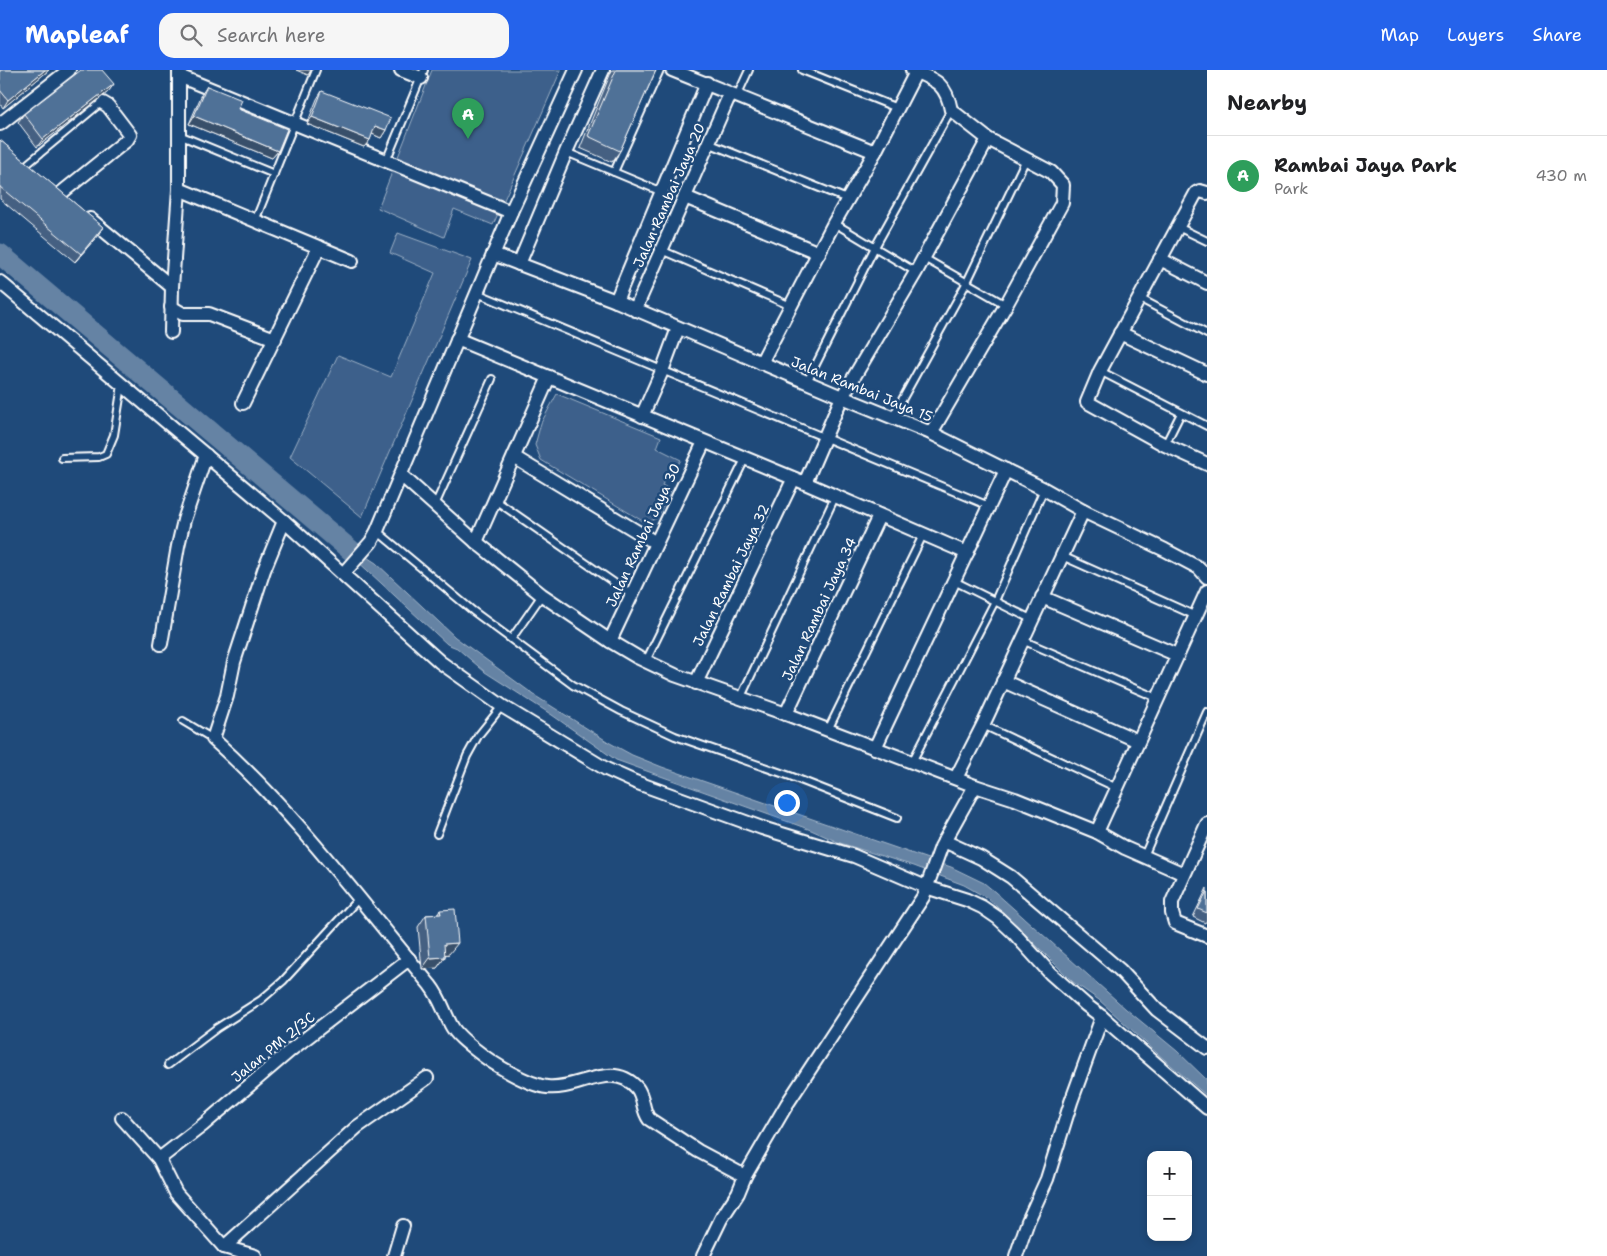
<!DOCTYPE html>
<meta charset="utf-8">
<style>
:root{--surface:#fff;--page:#f6f6f6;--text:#202124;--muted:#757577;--line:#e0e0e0;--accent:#2563eb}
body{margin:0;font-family:"Shantell Sans",sans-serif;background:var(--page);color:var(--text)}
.controls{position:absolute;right:15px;bottom:15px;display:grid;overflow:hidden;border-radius:10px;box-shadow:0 2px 8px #0003}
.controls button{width:45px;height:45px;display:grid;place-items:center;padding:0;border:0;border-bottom:1px solid var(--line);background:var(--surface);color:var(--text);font:25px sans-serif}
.you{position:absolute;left:786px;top:732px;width:18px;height:18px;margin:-12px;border:4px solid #fff;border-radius:50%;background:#1a73e8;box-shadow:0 0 0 8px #1a73e833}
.badge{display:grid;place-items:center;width:32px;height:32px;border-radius:50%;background:var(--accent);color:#fff;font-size:16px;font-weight:700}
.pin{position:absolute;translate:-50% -41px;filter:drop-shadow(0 1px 2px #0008)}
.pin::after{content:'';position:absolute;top:26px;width:18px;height:15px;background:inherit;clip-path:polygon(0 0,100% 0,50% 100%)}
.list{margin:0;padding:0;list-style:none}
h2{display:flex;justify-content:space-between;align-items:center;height:65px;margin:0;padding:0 20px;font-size:21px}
h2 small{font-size:16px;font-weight:400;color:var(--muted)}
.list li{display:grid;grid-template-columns:32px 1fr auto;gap:15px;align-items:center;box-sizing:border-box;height:80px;padding:0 20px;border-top:1px solid var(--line)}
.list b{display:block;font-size:19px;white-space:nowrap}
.list p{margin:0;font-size:16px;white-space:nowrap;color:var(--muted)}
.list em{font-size:16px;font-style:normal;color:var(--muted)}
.icon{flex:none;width:28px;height:28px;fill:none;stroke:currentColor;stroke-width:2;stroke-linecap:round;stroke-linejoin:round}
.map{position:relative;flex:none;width:1207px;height:1186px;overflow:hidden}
header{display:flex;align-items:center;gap:30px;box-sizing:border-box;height:70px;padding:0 25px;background:var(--accent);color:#fff}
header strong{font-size:24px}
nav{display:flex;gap:28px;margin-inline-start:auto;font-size:18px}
.search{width:350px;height:45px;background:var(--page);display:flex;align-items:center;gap:12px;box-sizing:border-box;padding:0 18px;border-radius:15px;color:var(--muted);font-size:19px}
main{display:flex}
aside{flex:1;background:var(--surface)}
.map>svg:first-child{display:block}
.green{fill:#3c618b;stroke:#9eb0c5}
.water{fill:#6583a4;stroke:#a3b5c8}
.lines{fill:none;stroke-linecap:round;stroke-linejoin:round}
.river{stroke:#6583a4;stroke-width:21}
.service-casing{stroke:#fff;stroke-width:10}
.minor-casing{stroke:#fff;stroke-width:16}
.service{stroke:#1f4a7a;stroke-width:6}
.minor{stroke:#1f4a7a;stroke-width:12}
.wall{fill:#456182;stroke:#fff}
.shaded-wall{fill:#384f6a;stroke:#fff}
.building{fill:#507197;stroke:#fff}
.labels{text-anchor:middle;stroke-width:5;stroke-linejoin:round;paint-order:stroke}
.street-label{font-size:14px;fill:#fff;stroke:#1f4a7a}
</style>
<header>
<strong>Mapleaf</strong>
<div class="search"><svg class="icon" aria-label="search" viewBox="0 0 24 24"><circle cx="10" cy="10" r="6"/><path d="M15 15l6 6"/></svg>Search here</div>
<nav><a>Map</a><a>Layers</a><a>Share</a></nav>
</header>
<main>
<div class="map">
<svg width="1207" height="1186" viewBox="0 0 1207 1186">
<rect width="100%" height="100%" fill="#1f4a7a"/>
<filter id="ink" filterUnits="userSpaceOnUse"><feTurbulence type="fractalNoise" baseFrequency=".02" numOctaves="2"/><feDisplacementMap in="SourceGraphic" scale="10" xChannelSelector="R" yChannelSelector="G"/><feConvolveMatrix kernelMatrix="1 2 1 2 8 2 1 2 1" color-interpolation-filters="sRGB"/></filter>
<g filter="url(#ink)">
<g class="green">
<path d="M 432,0 L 561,0 L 493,155 L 454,139 L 444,167 L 378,138 Z"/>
<path d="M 398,163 L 472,190 L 362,447 L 290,387 L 338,285 L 391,307 L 435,203 L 390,183 Z"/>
<path d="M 557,324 L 661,367 L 657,378 L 681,390 L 677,396 L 672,394 L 662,415 L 671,420 L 657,448 L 646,453 L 541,390 L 535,375 L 541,353 Z"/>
</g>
<path class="water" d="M 345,473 L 376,493 L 455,567 L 537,627 L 610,673 L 632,685 L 662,697 L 951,797 L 984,813 L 995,822 L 1126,939 L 1177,981 L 1207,1010 L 1207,1026 L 1158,984 L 1099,930 L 1073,912 L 1006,845 L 987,828 L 964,815 L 914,796 L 840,773 L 811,760 L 616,690 L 552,645 L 485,602 L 457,578 L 447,574 L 342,477 Z"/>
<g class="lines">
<path class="river" d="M 0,184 L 354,483"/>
<defs>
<g id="service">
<path d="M 802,0 L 897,38"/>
<path d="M 737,26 L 749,0"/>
<path d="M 179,65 L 274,104"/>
<path d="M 708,73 L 847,129"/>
<path d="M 566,82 L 662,122"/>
<path d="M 386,91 L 424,0"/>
<path d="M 26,95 L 97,36 L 103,33"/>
<path d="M 614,102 L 660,0"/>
<path d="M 255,151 L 316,0"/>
<path d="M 834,153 L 916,202"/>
<path d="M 1178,157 L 1207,171"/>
<path d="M 661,180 L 791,236"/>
<path d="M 924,188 L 1006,235"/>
<path d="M 477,223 L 989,436"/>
<path d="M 1139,228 L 1207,264"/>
<path d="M 1100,301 L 1207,356"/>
<path d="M 807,312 L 875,177 L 951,40"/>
<path d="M 892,348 L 967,212 L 1026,89"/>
<path d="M 1165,375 L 1181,343"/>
<path d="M 62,388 L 99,387 L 106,384 L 114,365 L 122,315"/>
<path d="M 495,430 L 632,525"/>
<path d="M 435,435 L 492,309"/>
<path d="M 377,461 L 473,541 L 573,615 L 621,641 L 675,666 L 790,706 L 897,748"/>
<path d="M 1062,486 L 1196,546"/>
<path d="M 954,511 L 1031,549"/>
<path d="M 512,568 L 542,525"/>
<path d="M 1022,570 L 1157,628"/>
<path d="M 646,591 L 745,389"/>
<path d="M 740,629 L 835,427"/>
<path d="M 183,651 L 213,669"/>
<path d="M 983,655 L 1117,718"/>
<path d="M 828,660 L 923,465"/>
<path d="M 912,692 L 995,531 L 1044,419"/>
<path d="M 437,764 L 467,686 L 478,666 L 502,636"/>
<path d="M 1144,786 L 1207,642"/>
<path d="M 168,995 L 217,958 L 261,930 L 283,911 L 359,828"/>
</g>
<g id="minor">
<path d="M 401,0 L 421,8"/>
<path d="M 672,0 L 875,82"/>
<path d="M 912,0 C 935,10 946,13 951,40 L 988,69 L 1051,102 L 1063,115 L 1062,133 L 1006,235 L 931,363"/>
<path d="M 179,6 L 511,142"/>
<path d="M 0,54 L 69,0"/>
<path d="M 179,119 L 352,191"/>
<path d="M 1207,123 L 1200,121 L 1196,123 L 1100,301 L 1087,332 L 1165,375 L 1207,394"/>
<path d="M 60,124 L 127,70 L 130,65 L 108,36 L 103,33"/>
<path d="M 685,127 L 819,183"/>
<path d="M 90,149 L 172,217"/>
<path d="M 493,184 L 616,231 L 842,327 L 931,363 L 1044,419 L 1083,441 L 1165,480 L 1199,498 L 1207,507"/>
<path d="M 1160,189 L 1207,213"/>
<path d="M 519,194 L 566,82 L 603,0"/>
<path d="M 0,212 L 284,451 L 440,592 L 502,636 L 606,699 L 635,712 L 762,758 L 854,786 L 926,817 L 967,830 L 982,837 L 998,848 L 1013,862 L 1050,903 L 1086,935 L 1102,947 L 1207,1038"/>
<path d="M 616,231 L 707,13"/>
<path d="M 171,237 L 183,244 L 209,244 L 275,269"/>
<path d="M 635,240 L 730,24"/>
<path d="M 171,262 L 172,217 L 179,119 L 179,0"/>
<path d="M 1120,263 L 1207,304"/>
<path d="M 457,269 L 805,413 L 967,483"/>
<path d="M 761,293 L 834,153 L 875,82 L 916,2"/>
<path d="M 243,333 L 319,177"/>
<path d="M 642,346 L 662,301 L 678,258"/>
<path d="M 514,387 L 656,473"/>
<path d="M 401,405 L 476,472 L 542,525 L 610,571 L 637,587 L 675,605 L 786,644 L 975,716 L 1015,729 L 1097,762 L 1125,778 L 1184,804"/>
<path d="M 805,413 L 842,327 L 916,202 L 988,69"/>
<path d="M 284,451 L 264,500 L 234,592 L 227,626 L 213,669 C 295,742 360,831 430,915 C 441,929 443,940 451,955 C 456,965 468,974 477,981 C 493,994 528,1015 547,1017 C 577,1021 612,989 637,1018 C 644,1027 642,1040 649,1049 L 698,1081 L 745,1106"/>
<path d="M 476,472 L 549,307"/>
<path d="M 343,504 L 371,472 L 377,461 L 511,142 L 576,0"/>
<path d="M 1042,527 L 1177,585"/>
<path d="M 610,571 L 704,372"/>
<path d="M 161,574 L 178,476 L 184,450 L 206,385"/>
<path d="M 1003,611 L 1138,671"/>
<path d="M 696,613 L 793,410"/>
<path d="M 786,644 L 879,446"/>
<path d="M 875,678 L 1006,400"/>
<path d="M 956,708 L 983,655 L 1083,441"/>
<path d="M 1207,754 L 1172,832 L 1172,843 L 1175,853 L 1207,866"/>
<path d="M 1097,762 L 1207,521"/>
<path d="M 944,771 L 981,788 L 1011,807 L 1120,900 L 1157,940 L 1207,978"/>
<path d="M 122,1048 L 159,1089 L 176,1123 L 224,1177 L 255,1186"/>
<path d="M 159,1089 L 203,1055 L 292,979 L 409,889"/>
<path d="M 224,1177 L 357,1057 L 427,1008"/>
<path d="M 394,1186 L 403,1156"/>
<path d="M 703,1186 L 721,1149 L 738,1123 L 745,1106 L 787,1034 L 923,827 L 941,777 L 975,716"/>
<path d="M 1016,1186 L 1028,1151 L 1047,1109 L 1071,1032 L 1102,947"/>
</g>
</defs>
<use href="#service" class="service-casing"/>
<use href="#minor" class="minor-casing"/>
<use href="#service" class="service"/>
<use href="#minor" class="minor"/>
</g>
<g class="wall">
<path d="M 0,0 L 49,0 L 3,38 L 0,34 Z"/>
<path d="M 612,0 L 656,0 L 620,81 L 612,92 L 580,78 Z"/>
<path d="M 114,14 L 108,22 L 37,77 L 18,52 L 24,44 Z"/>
<path d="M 207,16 L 238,39 L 278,81 L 272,88 L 189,54 L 202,24 Z"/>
<path d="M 322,21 L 386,60 L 381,68 L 372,64 L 370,70 L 364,77 L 307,54 L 317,29 Z"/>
<path d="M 0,70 L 103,157 L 98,165 L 75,192 L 0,129 Z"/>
<path d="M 1207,818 L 1207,850 L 1205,853 L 1193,847 Z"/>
<path d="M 440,840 L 449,884 L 445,885 L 445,887 L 437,898 L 422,899 L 418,857 L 426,845 L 438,844 Z"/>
</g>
<g class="shaded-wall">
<path d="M 45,0 L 49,0 L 3,38 L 8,30 Z"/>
<path d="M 296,0 L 311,0 L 308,5 Z"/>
<path d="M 114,14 L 108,22 L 37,77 L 43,69 Z"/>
<path d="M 194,46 L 278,81 L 272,88 L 189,54 Z"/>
<path d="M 312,47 L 370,70 L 364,77 L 307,54 Z"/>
<path d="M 375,56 L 386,60 L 381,68 L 370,63 Z"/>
<path d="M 103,157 L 98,165 L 75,192 L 81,184 Z"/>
<path d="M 458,873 L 449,884 L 435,886 L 444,874 Z"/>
<path d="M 445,887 L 437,898 L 422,899 L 430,888 Z"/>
</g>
<g class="building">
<path d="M 0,0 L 45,0 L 8,30 L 0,20 Z"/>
<path d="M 81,0 L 102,0 L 114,14 L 43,69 L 24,44 Z"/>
<path d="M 616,0 L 656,0 L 620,81 L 588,66 Z"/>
<path d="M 207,16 L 242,30 L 238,39 L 287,59 L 278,81 L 194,46 Z"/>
<path d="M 322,21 L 391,48 L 386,60 L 375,56 L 370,70 L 312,47 Z"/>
<path d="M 0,70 L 103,157 L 81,184 L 0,117 Z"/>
<path d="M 1207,821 L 1207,843 L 1198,839 Z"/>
<path d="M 455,839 L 458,873 L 444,874 L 445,887 L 430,888 L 426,845 L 441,844 L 440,840 Z"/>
</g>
</g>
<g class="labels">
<g class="street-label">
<text transform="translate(669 125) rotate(-66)" y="5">Jalan Rambai Jaya 20</text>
<text transform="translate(862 319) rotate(22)" y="5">Jalan Rambai Jaya 15</text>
<text transform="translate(643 465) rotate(-65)" y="5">Jalan Rambai Jaya 30</text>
<text transform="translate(731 505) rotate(-64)" y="5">Jalan Rambai Jaya 32</text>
<text transform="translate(819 539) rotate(-65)" y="5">Jalan Rambai Jaya 34</text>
<text transform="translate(273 977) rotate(-39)" y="5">Jalan PM 2/3C</text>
</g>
</g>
</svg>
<div class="controls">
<button>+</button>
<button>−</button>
</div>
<div class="you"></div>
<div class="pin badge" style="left:468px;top:69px;background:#2e9e5b">A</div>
</div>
<aside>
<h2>Nearby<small></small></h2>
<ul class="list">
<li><span class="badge" style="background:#2e9e5b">A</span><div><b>Rambai Jaya Park</b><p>Park</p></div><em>430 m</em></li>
</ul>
</aside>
</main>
